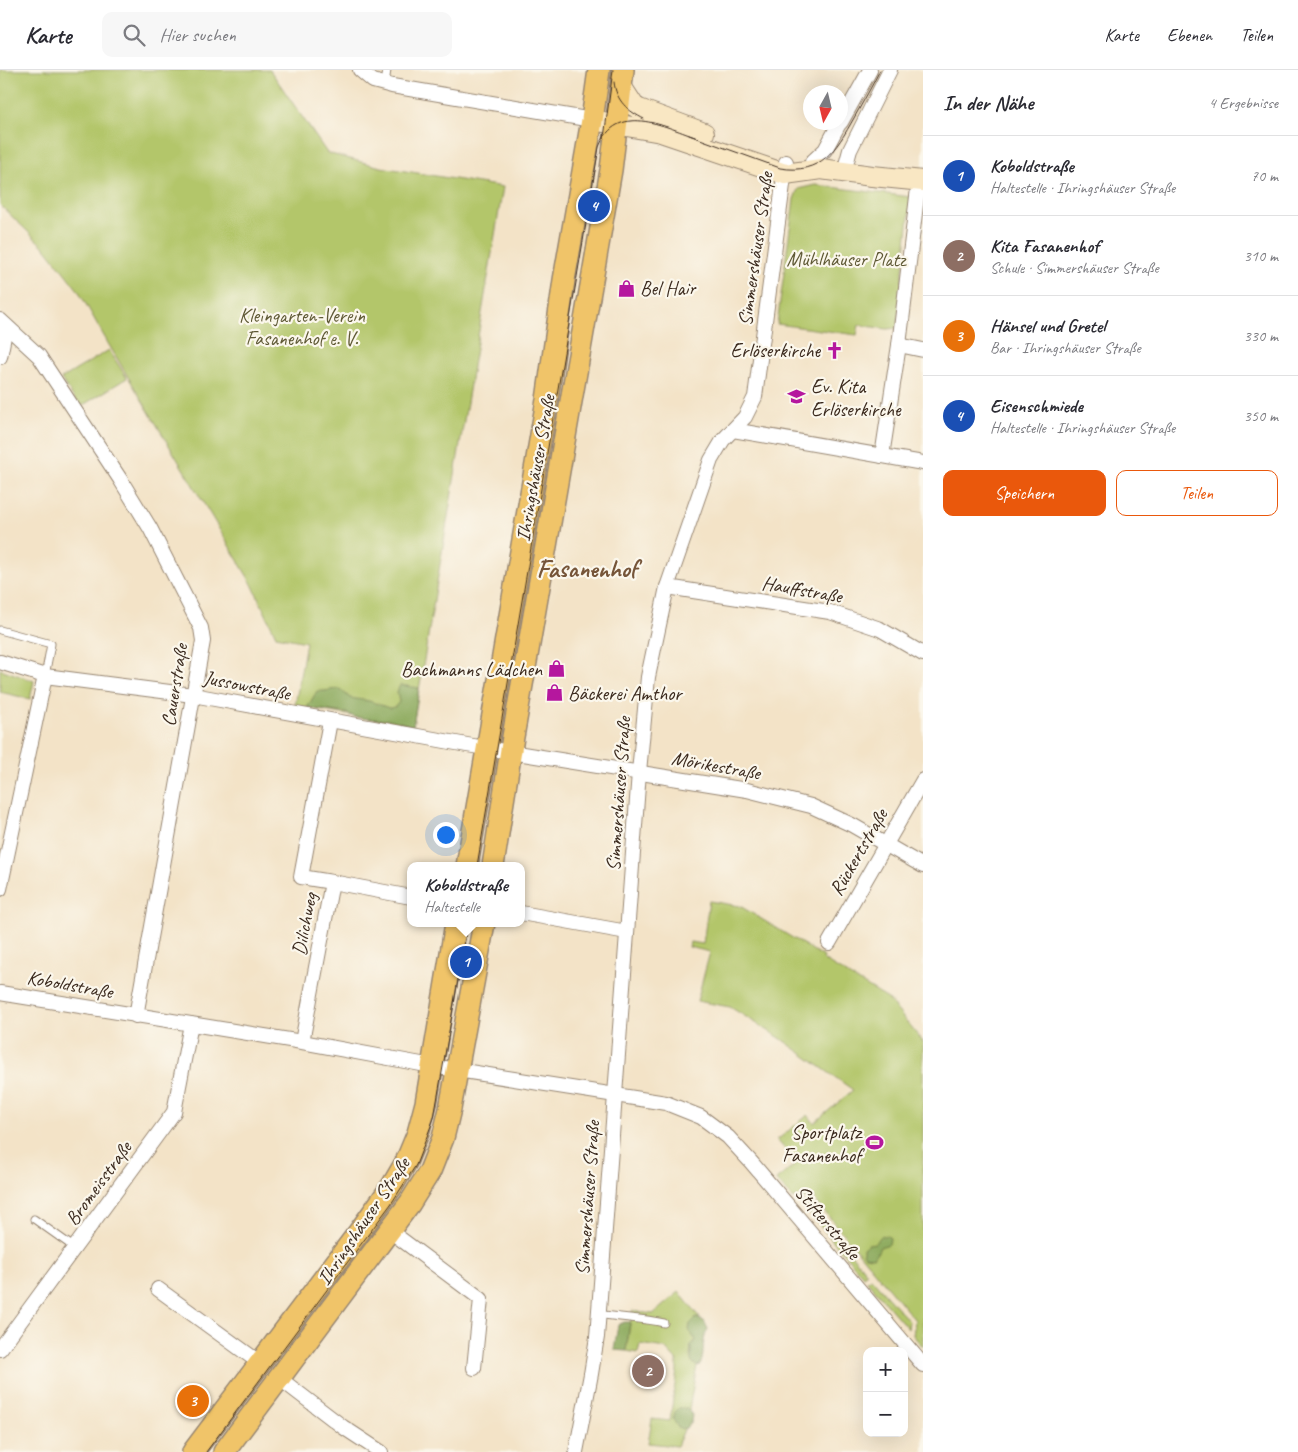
<!DOCTYPE html>
<html lang="de">
<meta charset="utf-8">
<style>
:root{--surface:#fff;--page:#f7f7f7;--text:#2b2b33;--muted:#7c7c81;--line:#e1e1e2;--accent:#ea580c}
body{margin:0;font-family:Caveat,sans-serif;background:var(--page);color:var(--text)}
.controls{position:absolute;right:15px;bottom:15px;display:grid;overflow:hidden;border-radius:10px;box-shadow:0 5px 20px #0002}
.controls button{width:45px;height:45px;display:grid;place-items:center;padding:0;border:0;border-bottom:1px solid var(--line);background:var(--surface);color:var(--text);font:25px sans-serif}
.compass{position:absolute;left:803px;top:15px;width:45px;height:45px;border-radius:50%;background:var(--surface);box-shadow:0 5px 20px #0002;rotate:188deg}
.you{position:absolute;left:445px;top:764px;width:18px;height:18px;margin:-12px;border:4px solid #fff;border-radius:50%;background:#1a73e8;box-shadow:0 0 0 8px #1a73e833}
.badge{display:grid;place-items:center;width:32px;height:32px;border-radius:50%;background:var(--accent);color:#fff;font-size:16px;font-weight:700}
.pin{position:absolute;translate:-50% -50%;border:2px solid #fff;box-shadow:0 1px 5px #0006}
.popup{position:absolute;left:407px;top:792px;width:118px;height:65px;box-sizing:border-box;display:grid;place-content:center;border-radius:10px;background:var(--surface);filter:drop-shadow(0 1px 4px #0005);font-size:16px;white-space:nowrap;color:var(--muted)}
.popup b{font-size:19px;color:var(--text)}
.popup::after{content:'';position:absolute;left:50%;top:100%;margin-left:-10px;border:10px solid transparent;border-top-color:var(--surface)}
.list{margin:0;padding:0;list-style:none}
h2{display:flex;justify-content:space-between;align-items:center;height:65px;margin:0;padding:0 20px;font-size:21px}
h2 small{font-size:16px;font-weight:400;color:var(--muted)}
.list li{display:grid;grid-template-columns:32px 1fr auto;gap:15px;align-items:center;box-sizing:border-box;height:80px;padding:0 20px;border-top:1px solid var(--line)}
.list b{display:block;font-size:19px;white-space:nowrap}
.list p{margin:0;font-size:16px;white-space:nowrap;color:var(--muted)}
.list em{font-size:16px;font-style:normal;color:var(--muted)}
.actions{display:flex;gap:10px;padding:15px 20px}
.actions a{flex:1;padding:11px 0;border:1px solid var(--accent);border-radius:10px;text-align:center;font-size:18px;color:var(--accent)}
.actions .main{background:var(--accent);color:#fff}
.icon{flex:none;width:28px;height:28px;fill:none;stroke:currentColor;stroke-width:2;stroke-linecap:round;stroke-linejoin:round}
.map{position:relative;flex:none;width:923px;height:1382px;overflow:hidden}
header{display:flex;align-items:center;gap:30px;box-sizing:border-box;height:70px;padding:0 25px;background:var(--surface);border-bottom:1px solid var(--line)}
header strong{font-size:24px}
nav{display:flex;gap:28px;margin-inline-start:auto;font-size:18px}
.search{width:350px;height:45px;background:var(--page);display:flex;align-items:center;gap:12px;box-sizing:border-box;padding:0 18px;border-radius:10px;color:var(--muted);font-size:19px}
main{display:flex}
aside{flex:1;background:var(--surface)}
.map>svg:first-child{display:block}
.green{fill:#b3c66a;stroke:#777844}
.forest{fill:#8eab5e;stroke:#646a3e}
.lines{fill:none;stroke-linecap:round;stroke-linejoin:round}
.lane-casing{stroke:#978672;stroke-width:9}
.street-casing{stroke:#978672;stroke-width:16}
.secondary-casing{stroke:#978672;stroke-width:22}
.primary-casing{stroke:#978672;stroke-width:24}
.lane{stroke:#fff;stroke-width:7}
.street{stroke:#fff;stroke-width:14}
.secondary{stroke:#f9e7c3;stroke-width:20}
.primary{stroke:#f0c469;stroke-width:21}
.tram{stroke:#3b2a1e;stroke-width:1}
.labels{text-anchor:middle;stroke-width:4.5;stroke-linejoin:round;paint-order:stroke}
.street-label{font-size:20px;fill:#3b2a1e;stroke:#fbf7ec}
.park-label{font-size:20px;fill:#5f5935;stroke:#fbf7ec}
.poi-label{font-size:20px;fill:#3b2a1e;stroke:#fbf7ec;text-anchor:start}
.district-label{font-size:25px;font-weight:bold;fill:#765539;stroke:#fbf7ec}
</style>
<header>
<strong>Karte</strong>
<div class="search"><svg class="icon" aria-label="search" viewBox="0 0 24 24"><circle cx="10" cy="10" r="6"/><path d="M15 15l6 6"/></svg>Hier suchen</div>
<nav><a>Karte</a><a>Ebenen</a><a>Teilen</a></nav>
</header>
<main>
<div class="map">
<svg width="923" height="1382" viewBox="0 0 923 1382">
<rect width="100%" height="100%" fill="#fbf7ec"/>
<filter id="ink" filterUnits="userSpaceOnUse"><feTurbulence type="fractalNoise" baseFrequency=".02" numOctaves="2"/><feDisplacementMap in="SourceGraphic" scale="10" xChannelSelector="R" yChannelSelector="G"/><feConvolveMatrix kernelMatrix="1 2 1 2 8 2 1 2 1" color-interpolation-filters="sRGB"/></filter>
<filter id="wash" filterUnits="userSpaceOnUse"><feTurbulence type="fractalNoise" baseFrequency=".0096" numOctaves="4" result="noise"/><feDisplacementMap in="SourceGraphic" scale="20" xChannelSelector="R" yChannelSelector="G"/><feGaussianBlur stdDeviation="1.12" result="paint"/><feColorMatrix in="noise" values="0 0 0 0 0 0 0 0 0 0 0 0 0 0 0 0 0 1.4 0 .05"/><feComposite in="paint" operator="in"/></filter>
<g filter="url(#wash)">
<rect width="100%" height="100%" fill="#f3e3c7"/>
<g class="green">
<path d="M 0,0 L 270,0 L 327,83 L 381,97 L 503,117 L 413,656 L 295,636 L 306,572 L 276,566 L 252,514 L 109,275 L 78,220 L 46,179 L 0,135 Z"/>
<path d="M 815,115 L 911,127 L 897,258 L 887,259 L 859,255 L 857,265 L 777,254 L 794,129 L 798,119 Z"/>
<path d="M 109,280 L 127,308 L 80,337 L 61,309 Z"/>
<path d="M 0,599 L 34,611 L 30,629 L 0,622 Z"/>
<path d="M 709,831 L 740,836 L 824,887 L 823,890 L 888,929 L 923,972 L 923,1277 L 913,1265 L 915,1250 L 814,1129 L 792,1128 L 776,1110 L 797,1093 L 777,1070 L 808,1045 L 814,1053 L 853,1020 L 780,968 L 730,937 L 697,931 L 710,882 L 689,877 L 690,872 L 703,874 Z"/>
<path d="M 803,1133 L 809,1134 L 867,1203 L 863,1206 L 803,1136 Z"/>
<path d="M 871,1208 L 909,1251 L 908,1259 L 867,1211 Z"/>
<path d="M 679,1222 L 700,1248 L 696,1248 L 690,1255 L 689,1261 L 696,1270 L 691,1276 L 690,1286 L 695,1295 L 697,1296 L 686,1355 L 677,1376 L 648,1373 L 652,1349 L 670,1351 L 677,1300 L 677,1291 L 665,1278 L 640,1274 L 638,1283 L 626,1281 L 632,1241 L 653,1244 Z"/>
</g>
<g class="forest">
<path d="M 400,615 L 419,618 L 413,656 L 392,650 L 369,649 L 354,647 L 346,643 L 307,638 L 317,621 C 325,622 332,619 340,619 L 350,628 L 369,631 L 389,638 L 395,637 L 399,632 L 397,622 Z"/>
<path d="M 880,1166 L 887,1166 L 890,1168 L 889,1174 L 880,1177 L 877,1184 L 873,1187 L 865,1186 L 863,1183 L 863,1178 L 868,1174 L 875,1173 Z"/>
<path d="M 696,1248 L 704,1251 L 708,1259 C 700,1274 706,1283 700,1295 L 697,1296 L 691,1291 L 691,1276 L 696,1270 L 689,1261 L 690,1254 Z"/>
<path d="M 624,1252 L 630,1252 L 626,1281 L 614,1280 L 618,1255 Z"/>
<path d="M 679,1338 L 687,1338 L 692,1345 L 691,1352 L 686,1358 L 679,1359 L 673,1349 L 675,1342 Z"/>
</g>
</g>
<g filter="url(#ink)">
<g class="lines">
<defs>
<g id="lane">
<path d="M 385,14 L 387,0"/>
<path d="M 0,560 L 51,574 L 45,606"/>
<path d="M 34,1149 L 75,1178"/>
<path d="M 598,1244 C 620,1248 642,1248 664,1253"/>
</g>
<g id="street">
<path d="M 360,0 L 373,11 L 392,16 L 592,50"/>
<path d="M 841,52 L 870,0"/>
<path d="M 812,92 L 825,80 L 840,52"/>
<path d="M 844,102 L 850,80 L 890,0"/>
<path d="M 0,250 L 39,286 L 120,409 L 150,458 L 201,558 L 203,571 L 136,946"/>
<path d="M 899,275 L 923,280"/>
<path d="M 0,287 L 6,256"/>
<path d="M 733,360 L 923,393"/>
<path d="M 882,386 L 899,275 L 919,110"/>
<path d="M 667,517 L 830,542 L 880,559 L 923,584"/>
<path d="M 0,592 L 45,606 L 193,625 L 467,675 L 747,720 L 811,736 L 852,755 L 923,796"/>
<path d="M 332,812 L 411,827"/>
<path d="M 0,819 L 45,606"/>
<path d="M 521,843 L 627,862"/>
<path d="M 829,873 L 923,710"/>
<path d="M 0,923 L 302,972 L 432,996 L 666,1033 L 701,1047 L 728,1067 L 751,1092 L 923,1295"/>
<path d="M 302,972 L 332,812 L 301,807 L 330,651"/>
<path d="M 390,1161 L 481,1229 L 474,1298"/>
<path d="M 158,1219 L 260,1293"/>
<path d="M 0,1279 L 174,1042 L 191,954"/>
<path d="M 279,1308 L 343,1357 L 381,1382"/>
<path d="M 576,1382 L 591,1304 L 597,1267 L 639,702 L 648,607 L 667,517 L 711,390 L 723,370 L 745,347 L 755,327 L 786,92"/>
</g>
<g id="secondary">
<path d="M 621,16 L 634,36 L 639,39 L 704,63"/>
<path d="M 592,50 L 661,62 L 785,104 L 821,99 L 872,106 L 923,111"/>
</g>
<g id="primary">
<path d="M 467,796 L 547,330 L 564,210 L 592,50 L 599,0"/>
<path d="M 493,796 L 513,667 L 611,100 L 623,0"/>
<path d="M 193,1382 L 359,1162 L 392,1116 L 406,1092 L 418,1063 L 426,1033 L 456,853"/>
<path d="M 224,1382 L 410,1133 L 430,1101 L 443,1068 L 450,1039 L 484,853"/>
</g>
</defs>
<use href="#lane" class="lane-casing"/>
<use href="#street" class="street-casing"/>
<use href="#secondary" class="secondary-casing"/>
<use href="#primary" class="primary-casing"/>
<use href="#lane" class="lane"/>
<use href="#street" class="street"/>
<use href="#secondary" class="secondary"/>
<use href="#primary" class="primary"/>
<g class="tram">
<path d="M 614,12 C 616,31 628,41 644,49"/>
<path d="M 689,65 L 780,98 C 821,105 836,80 854,48 C 863,32 872,16 880,0"/>
<path d="M 604,68 L 613,0"/>
<path d="M 477,796 L 599,77 C 617,32 663,56 695,67"/>
<path d="M 206,1382 L 391,1134 L 416,1095 L 434,1048 L 468,853"/>
</g>
</g>
</g>
<defs>
<symbol id="shop-bare" viewBox="-9 -9 18 18"><path d="M-5-2.5h2.3a2.7 3.5 0 0 1 5.4 0H5L5.5 6h-11ZM-1.5-2.5h3a1.5 2.3 0 0 0-3 0Z" fill="#b5179e" stroke="#fbf7ec" stroke-width="2.5" paint-order="stroke"/></symbol>
<symbol id="church-bare" viewBox="-9 -9 18 18"><path d="M-1.2-6h2.4v3.5h3.3v2.4h-3.3V6h-2.4V-.1h-3.3v-2.4h3.3Z" fill="#b5179e" stroke="#fbf7ec" stroke-width="2.5" paint-order="stroke"/></symbol>
<symbol id="school-bare" viewBox="-9 -9 18 18"><path d="M0-5L7-2L0 1L-7-2ZM-4 1L0 2.5L4 1V4Q0 6-4 4Z" fill="#b5179e" stroke="#fbf7ec" stroke-width="2.5" paint-order="stroke"/></symbol>
<symbol id="stadium-bare" viewBox="-9 -9 18 18"><path d="M0-5a6.5 5 0 1 0 0 10a6.5 5 0 1 0 0-10ZM-3.5-1.8h7v3.6h-7Z" fill="#b5179e" stroke="#fbf7ec" stroke-width="2.5" paint-order="stroke"/></symbol>
</defs>
<g fill-rule="evenodd">
<use href="#shop-bare" x="614" y="206" width="25" height="25"/>
<use href="#church-bare" x="822" y="268" width="25" height="25"/>
<use href="#school-bare" x="784" y="314" width="25" height="25"/>
<use href="#shop-bare" x="544" y="586" width="25" height="25"/>
<use href="#shop-bare" x="542" y="610" width="25" height="25"/>
<use href="#stadium-bare" x="862" y="1060" width="25" height="25"/>
</g>
<g class="labels">
<g class="street-label">
<text transform="translate(755 179) rotate(-82)" y="7">Simmershäuser Straße</text>
<text transform="translate(535 398) rotate(-80)" y="7">Ihringshäuser Straße</text>
<text transform="translate(802 519) rotate(10)" y="7">Hauffstraße</text>
<text transform="translate(174 615) rotate(-81)" y="7">Cauerstraße</text>
<text transform="translate(247 615) rotate(11)" y="7">Jussowstraße</text>
<text transform="translate(716 695) rotate(10)" y="7">Mörikestraße</text>
<text transform="translate(618 724) rotate(-86)" y="7">Simmershäuser Straße</text>
<text transform="translate(858 782) rotate(-60)" y="7">Rückertstraße</text>
<text transform="translate(304 854) rotate(-79)" y="7">Dilichweg</text>
<text transform="translate(70 914) rotate(10)" y="7">Koboldstraße</text>
<text transform="translate(98 1113) rotate(-54)" y="7">Bromeisstraße</text>
<text transform="translate(587 1128) rotate(-86)" y="7">Simmershäuser Straße</text>
<text transform="translate(363 1151) rotate(-56)" y="7">Ihringshäuser Straße</text>
<text transform="translate(828 1152) rotate(50)" y="7">Stifterstraße</text>
</g>
<g class="park-label">
<text x="846" y="196">Mühlhäuser Platz</text>
<text x="302" y="252">Kleingarten-Verein<tspan x="302" dy="23">Fasanenhof e. V.</tspan></text>
</g>
<g class="poi-label">
<text x="640" y="225">Bel Hair</text>
<text x="820" y="287" text-anchor="end">Erlöserkirche</text>
<text x="811" y="323">Ev. Kita<tspan x="811" dy="23">Erlöserkirche</tspan></text>
<text x="542" y="606" text-anchor="end">Bachmanns Lädchen</text>
<text x="568" y="630">Bäckerei Amthor</text>
<text x="861" y="1069" text-anchor="end">Sportplatz<tspan x="861" dy="23">Fasanenhof</tspan></text>
</g>
<g class="district-label">
<text x="587" y="507">Fasanenhof</text>
</g>
</g>
</svg>
<div class="controls">
<button>+</button>
<button>−</button>
</div>
<svg class="compass" viewBox="-18 -18 36 36"><path d="M0-13l5 13h-10z" fill="#e53935"/><path d="M0 13l5-13h-10z" fill="#7c7c81"/></svg>
<div class="you"></div>
<div class="pin badge" style="left:466px;top:892px;background:#1a4fb4">1</div>
<div class="popup"><b>Koboldstraße</b>Haltestelle</div>
<div class="pin badge" style="left:648px;top:1301px;background:#8d6e63">2</div>
<div class="pin badge" style="left:193px;top:1331px;background:#e8710a">3</div>
<div class="pin badge" style="left:594px;top:136px;background:#1a4fb4">4</div>
</div>
<aside>
<h2>In der Nähe<small>4 Ergebnisse</small></h2>
<ul class="list">
<li><span class="badge" style="background:#1a4fb4">1</span><div><b>Koboldstraße</b><p>Haltestelle · Ihringshäuser Straße</p></div><em>70 m</em></li>
<li><span class="badge" style="background:#8d6e63">2</span><div><b>Kita Fasanenhof</b><p>Schule · Simmershäuser Straße</p></div><em>310 m</em></li>
<li><span class="badge" style="background:#e8710a">3</span><div><b>Hänsel und Gretel</b><p>Bar · Ihringshäuser Straße</p></div><em>330 m</em></li>
<li><span class="badge" style="background:#1a4fb4">4</span><div><b>Eisenschmiede</b><p>Haltestelle · Ihringshäuser Straße</p></div><em>350 m</em></li>
</ul>
<div class="actions"><a class="main">Speichern</a><a>Teilen</a></div>
</aside>
</main>
